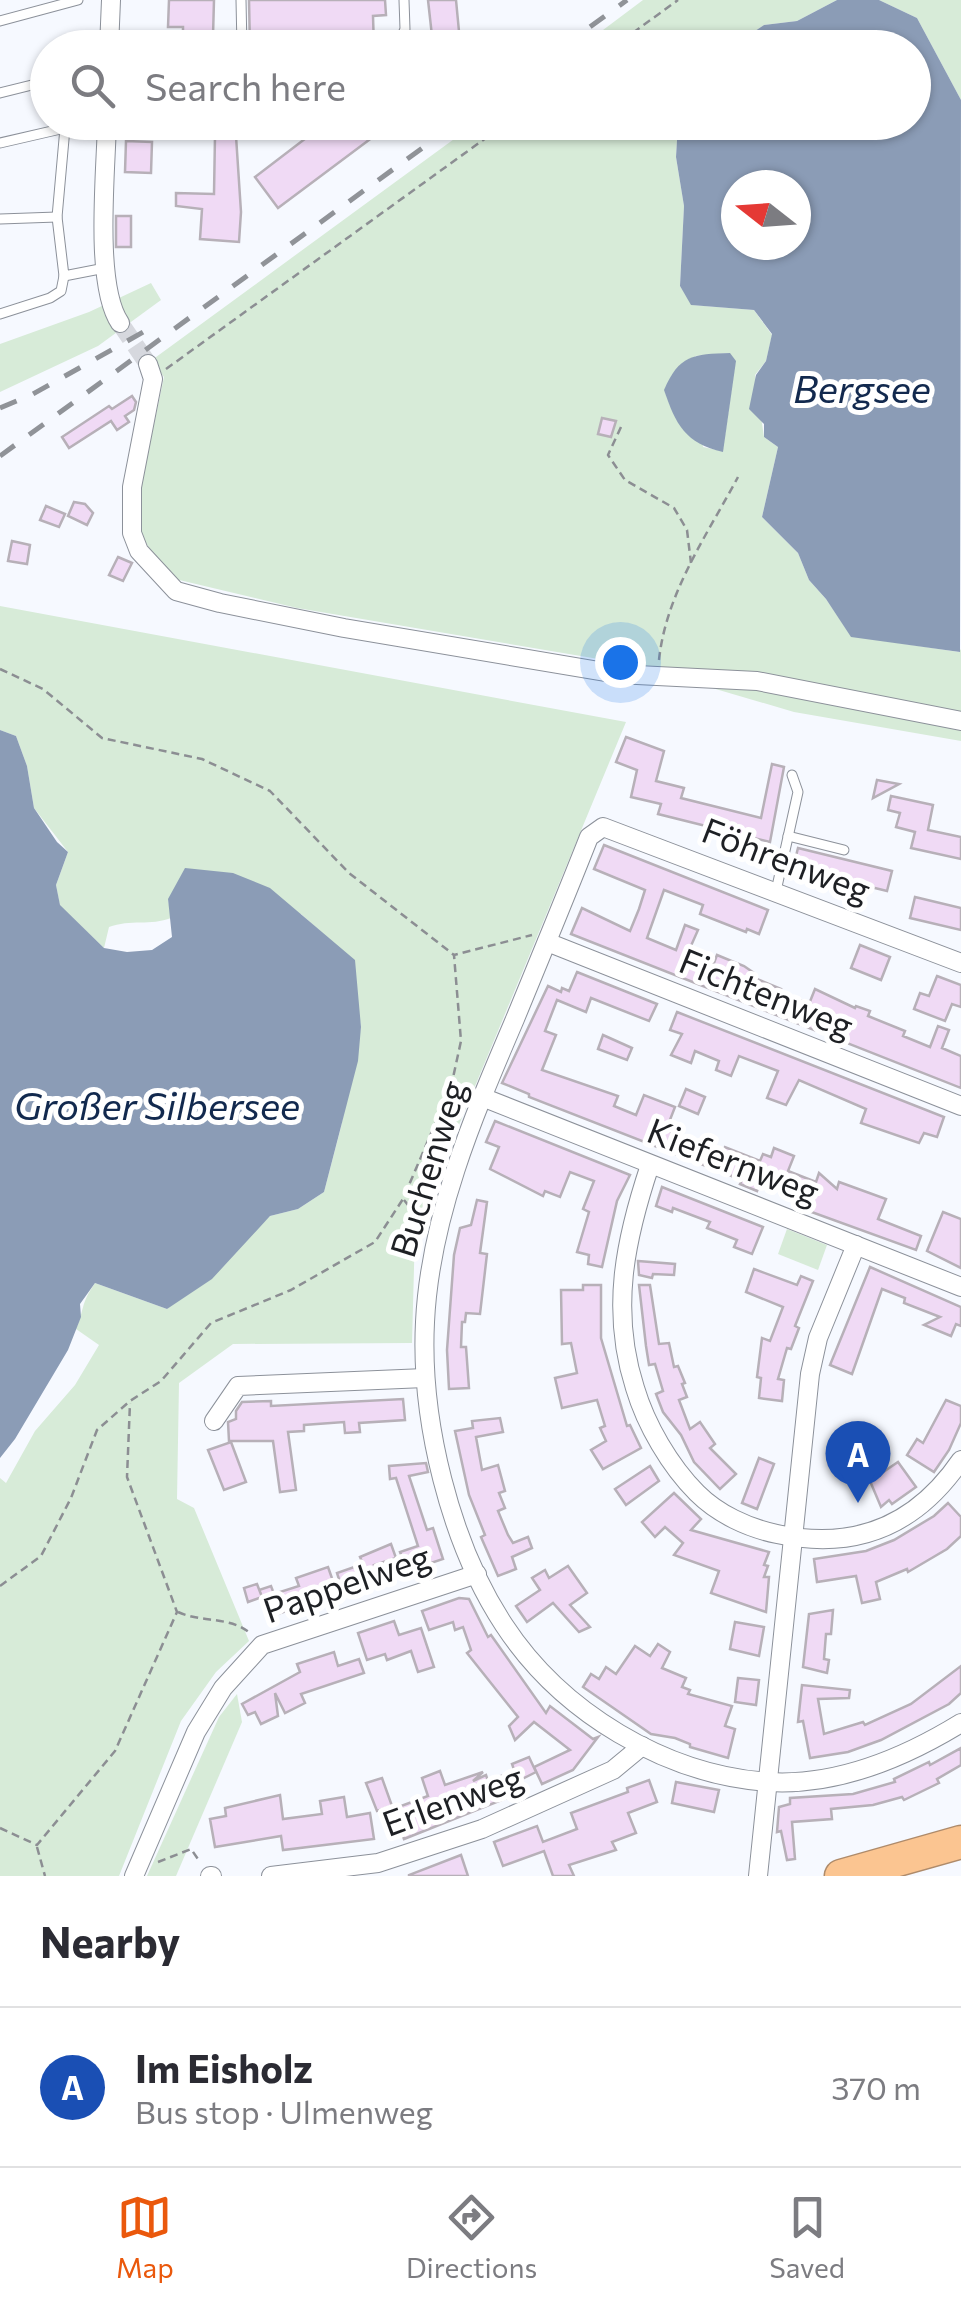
<!DOCTYPE html>
<meta charset="utf-8">
<style>
:root{--surface:#fff;--page:#f7f7f7;--text:#2b2b33;--muted:#7c7c81;--line:#e1e1e2;--accent:#ea580c}
body{margin:0;font-family:Commissioner,sans-serif;background:var(--page);color:var(--text)}
.compass{position:absolute;left:721px;top:170px;width:90px;height:90px;border-radius:50%;background:var(--surface);box-shadow:0 2px 8px #0004;rotate:287deg}
.you{position:absolute;left:620px;top:662px;width:35px;height:35px;margin:-25px;border:8px solid #fff;border-radius:50%;background:#1a73e8;box-shadow:0 0 0 15px #1a73e833}
.badge{display:grid;place-items:center;width:65px;height:65px;border-radius:50%;background:var(--accent);color:#fff;font-size:32px;font-weight:700}
.pin{position:absolute;translate:-50% -82px;filter:drop-shadow(0 2px 5px #0008)}
.pin::after{content:'';position:absolute;top:52px;width:35px;height:30px;background:inherit;clip-path:polygon(0 0,100% 0,50% 100%)}
.list{margin:0;padding:0;list-style:none}
h2{display:flex;justify-content:space-between;align-items:center;height:130px;margin:0;padding:0 40px;font-size:42px}
h2 small{font-size:32px;font-weight:400;color:var(--muted)}
.list li{display:grid;grid-template-columns:65px 1fr auto;gap:30px;align-items:center;box-sizing:border-box;height:160px;padding:0 40px;border-top:2px solid var(--line)}
.list b{display:block;font-size:38px;white-space:nowrap}
.list p{margin:0;font-size:32px;white-space:nowrap;color:var(--muted)}
.list em{font-size:32px;font-style:normal;color:var(--muted)}
.icon{flex:none;width:55px;height:55px;fill:none;stroke:currentColor;stroke-width:2;stroke-linecap:round;stroke-linejoin:round}
.map{position:relative;flex:none;width:961px;height:1876px;overflow:hidden}
.search{position:absolute;background:var(--surface);box-shadow:0 2px 8px #0004;left:30px;right:30px;top:30px;height:110px;display:flex;align-items:center;gap:25px;box-sizing:border-box;padding:0 35px;border-radius:55px;color:var(--muted);font-size:38px}
.sheet{height:290px;background:var(--surface)}
nav{display:flex;justify-content:space-around;align-items:center;box-sizing:border-box;height:140px;border-top:2px solid var(--line);background:var(--surface);font-size:28px;color:var(--muted)}
nav a{display:grid;justify-items:center;gap:5px}
nav .on{color:var(--accent)}
.map>svg:first-child{display:block}
.green{fill:#d7ebd8;fill-rule:evenodd}
.water{fill:#8b9cb6;fill-rule:evenodd}
.building{fill:#f0daf5;stroke:#b7b0b8;stroke-width:2.5}
.lines{fill:none;stroke-linecap:round;stroke-linejoin:round}
.street-tunnel{stroke:#d6d8de;stroke-width:18;stroke-dasharray:18 9;stroke-linecap:butt}
.lane-casing{stroke:#8c919a;stroke-width:11}
.street-casing{stroke:#8c919a;stroke-width:20}
.highway-casing{stroke:#ae8b6b;stroke-width:35}
.path{stroke:#8c8e93;stroke-width:2.5;stroke-dasharray:8 5;stroke-linecap:butt}
.lane{stroke:#fff;stroke-width:9}
.street{stroke:#fff;stroke-width:18}
.highway{stroke:#fbc591;stroke-width:32}
.rail{stroke:#909398;stroke-width:5;stroke-dasharray:18 18;stroke-linecap:butt}
.labels{text-anchor:middle;stroke-width:10;stroke-linejoin:round;paint-order:stroke}
.street-label{font-size:35px;fill:#1e2024;stroke:#fff}
.water-label{font-size:38px;font-style:italic;fill:#12294e;stroke:#fff}
</style>
<div class="map">
<svg width="961" height="1876" viewBox="0 0 961 1876">
<rect width="100%" height="100%" fill="#f6f9ff"/>
<g class="green">
<path d="M 643,0 L 837,0 L 797,21 L 764,25 L 731,47 L 579,48 Z"/>
<path d="M 879,0 L 961,0 L 961,100 L 917,18 Z"/>
<path d="M 476,123 L 678,123 L 676,157 L 684,206 L 680,286 L 692,305 L 754,310 L 772,335 L 766,361 L 755,375 L 764,437 L 778,447 L 762,517 L 798,553 L 809,580 L 826,599 L 851,636 L 959,652 L 961,649 L 961,741 L 794,712 L 634,665 L 297,608 L 175,579 L 151,552 L 142,535 L 139,495 L 164,377 L 152,360 ZM 730,353 C 733,387 728,419 722,451 L 703,447 L 695,356 Z"/>
<path d="M 151,283 L 161,300 L 98,346 L 0,392 L 0,344 L 89,312 Z"/>
<path d="M 0,606 L 626,722 L 415,1231 L 412,1343 L 233,1344 L 179,1383 L 177,1499 L 194,1508 L 249,1641 L 216,1672 L 181,1721 L 119,1876 L 0,1876 L 0,1478 L 6,1483 L 35,1431 L 75,1385 L 99,1345 L 76,1329 C 85,1308 80,1305 95,1283 L 167,1309 L 270,1216 L 298,1209 L 324,1192 L 341,1127 L 361,1027 L 357,1003 L 320,931 L 301,914 L 168,899 L 171,918 C 151,926 130,919 109,927 L 104,948 L 60,906 L 56,885 L 68,852 L 34,808 L 27,766 L 16,736 L 0,730 Z"/>
<path d="M 787,1229 L 827,1245 L 818,1270 L 778,1254 Z"/>
<path d="M 237,1694 L 242,1722 L 176,1876 L 147,1876 L 219,1717 Z"/>
</g>
<g class="water">
<path d="M 837,0 L 879,0 L 917,18 L 961,100 L 960,652 L 851,637 L 826,599 L 809,580 L 798,553 L 762,517 L 778,447 L 764,437 L 764,424 L 749,409 L 756,375 L 766,361 L 772,334 L 754,310 L 691,305 L 680,286 L 684,206 L 676,157 L 678,123 L 914,122 L 914,48 L 731,47 L 764,25 L 797,21 ZM 736,185 L 796,185 L 796,245 L 736,245 Z"/>
<path d="M 730,353 L 736,361 L 723,452 C 685,443 676,425 664,390 C 679,355 693,354 730,353 Z"/>
<path d="M 0,730 L 16,736 L 27,766 L 34,808 L 57,842 L 68,852 L 56,885 L 60,905 L 104,948 L 127,952 L 152,950 L 172,937 L 168,899 L 185,868 L 233,873 L 270,888 L 355,960 L 361,1027 L 358,1061 L 324,1192 L 298,1209 L 270,1216 L 212,1279 L 167,1309 L 95,1283 L 80,1304 L 81,1317 L 68,1350 L 15,1439 L 0,1458 Z"/>
</g>
<g class="building">
<path d="M 169,0 L 214,0 L 213,36 L 183,35 L 183,27 L 168,27 Z"/>
<path d="M 249,0 L 385,0 L 386,15 L 373,16 L 374,48 L 250,48 Z"/>
<path d="M 428,0 L 456,0 L 460,42 L 433,45 Z"/>
<path d="M 327,122 L 393,122 L 278,208 L 255,177 Z"/>
<path d="M 215,136 L 236,136 L 241,212 L 239,242 L 200,239 L 202,209 L 176,206 L 176,193 L 214,194 Z"/>
<path d="M 126,141 L 152,142 L 151,173 L 125,172 Z"/>
<rect x="116" y="216" width="15" height="31"/>
<path d="M 132,396 L 136,402 L 134,410 L 125,416 L 129,422 L 117,430 L 111,421 L 69,448 L 62,437 L 109,406 L 112,409 Z"/>
<path d="M 602,418 L 616,421 L 611,437 L 598,434 Z"/>
<path d="M 74,502 L 85,504 L 93,513 L 87,525 L 68,516 Z"/>
<path d="M 46,506 L 65,514 L 59,527 L 40,520 Z"/>
<path d="M 12,541 L 30,545 L 27,564 L 8,561 Z"/>
<path d="M 118,557 L 132,563 L 123,581 L 109,575 Z"/>
<path d="M 626,737 L 664,751 L 656,781 L 684,788 L 681,798 L 761,818 L 772,764 L 784,767 L 770,842 L 658,814 L 661,804 L 631,797 L 637,770 L 616,762 Z"/>
<path d="M 877,780 L 899,784 L 873,798 Z"/>
<path d="M 891,796 L 933,805 L 928,830 L 961,837 L 961,859 L 911,848 L 915,832 L 896,827 L 900,813 L 888,810 Z"/>
<path d="M 604,845 L 768,910 L 759,934 L 747,929 L 746,932 L 700,914 L 703,905 L 664,890 L 647,938 L 676,950 L 685,925 L 698,930 L 686,957 L 712,968 L 717,955 L 744,966 L 754,973 L 752,977 L 781,989 L 780,992 L 809,1004 L 815,989 L 855,1008 L 856,1006 L 870,1011 L 868,1016 L 905,1031 L 903,1036 L 930,1047 L 938,1026 L 949,1030 L 942,1048 L 961,1056 L 961,1088 L 571,934 L 582,908 L 630,931 L 639,909 L 645,890 L 594,869 Z"/>
<path d="M 798,848 L 892,871 L 887,891 L 793,868 Z"/>
<path d="M 915,897 L 961,908 L 961,930 L 910,918 Z"/>
<path d="M 860,945 L 890,957 L 881,980 L 851,968 Z"/>
<path d="M 577,972 L 657,1004 L 649,1021 L 591,998 L 586,1012 L 557,1000 L 545,1031 L 556,1035 L 542,1070 L 618,1096 L 614,1106 L 636,1115 L 644,1095 L 675,1107 L 666,1130 L 722,1154 L 725,1147 L 760,1161 L 763,1154 L 771,1157 L 774,1148 L 794,1156 L 788,1171 L 816,1182 L 819,1173 L 837,1189 L 839,1182 L 886,1199 L 878,1219 L 921,1236 L 916,1250 L 795,1206 L 797,1202 L 786,1198 L 790,1188 L 762,1177 L 757,1191 L 740,1184 L 742,1180 L 529,1097 L 529,1094 L 502,1083 L 548,986 L 561,992 L 562,988 L 569,991 Z"/>
<path d="M 937,976 L 961,985 L 961,1007 L 952,1004 L 945,1021 L 914,1009 L 920,993 L 929,996 Z"/>
<path d="M 677,1012 L 944,1117 L 937,1137 L 924,1133 L 919,1143 L 861,1123 L 866,1109 L 799,1080 L 786,1105 L 767,1098 L 778,1071 L 739,1056 L 731,1076 L 716,1070 L 719,1061 L 695,1051 L 691,1063 L 671,1055 L 682,1034 L 670,1030 Z"/>
<path d="M 603,1035 L 632,1048 L 627,1060 L 598,1049 Z"/>
<path d="M 686,1089 L 705,1097 L 698,1114 L 679,1106 Z"/>
<path d="M 495,1121 L 630,1175 L 617,1201 L 602,1267 L 588,1264 L 589,1255 L 577,1252 L 589,1212 L 583,1209 L 594,1181 L 570,1172 L 560,1197 L 545,1191 L 543,1196 L 490,1169 L 499,1147 L 486,1142 Z"/>
<path d="M 662,1187 L 763,1227 L 752,1254 L 734,1247 L 737,1240 L 707,1228 L 710,1222 L 673,1208 L 672,1212 L 656,1206 Z"/>
<path d="M 477,1200 L 487,1202 L 480,1253 L 487,1254 L 480,1314 L 466,1313 L 465,1322 L 462,1322 L 461,1347 L 466,1347 L 469,1388 L 449,1389 L 447,1350 L 454,1255 L 460,1228 L 471,1225 Z"/>
<path d="M 943,1212 L 961,1219 L 961,1268 L 927,1251 Z"/>
<path d="M 638,1261 L 675,1264 L 674,1275 L 653,1274 L 652,1278 L 639,1275 Z"/>
<path d="M 870,1267 L 961,1307 L 961,1326 L 956,1324 L 951,1336 L 924,1325 L 940,1317 L 904,1303 L 905,1298 L 882,1289 L 852,1374 L 830,1365 Z"/>
<path d="M 754,1269 L 797,1285 L 801,1276 L 813,1281 L 795,1326 L 799,1328 L 791,1349 L 787,1348 L 778,1379 L 784,1380 L 782,1401 L 759,1398 L 761,1378 L 757,1377 L 762,1338 L 770,1341 L 783,1307 L 746,1292 Z"/>
<path d="M 583,1285 L 601,1285 L 601,1338 L 627,1426 L 630,1425 L 641,1448 L 603,1469 L 591,1450 L 606,1441 L 600,1428 L 605,1426 L 597,1400 L 562,1408 L 555,1378 L 577,1373 L 571,1343 L 562,1344 L 561,1290 L 583,1290 Z"/>
<path d="M 639,1285 L 650,1285 L 659,1344 L 669,1343 L 674,1367 L 678,1366 L 685,1383 L 682,1384 L 687,1397 L 679,1400 L 690,1429 L 700,1422 L 715,1444 L 710,1448 L 736,1474 L 720,1489 L 694,1462 L 681,1435 L 663,1412 L 656,1394 L 663,1391 L 655,1364 L 649,1365 L 646,1346 Z"/>
<path d="M 403,1399 L 405,1420 L 359,1423 L 360,1432 L 345,1433 L 344,1422 L 304,1425 L 304,1431 L 288,1432 L 296,1490 L 280,1492 L 273,1441 L 229,1441 L 228,1422 L 236,1419 L 236,1411 L 242,1402 L 271,1401 L 271,1406 Z"/>
<path d="M 946,1400 L 961,1406 L 961,1423 L 949,1450 L 934,1472 L 907,1455 L 917,1439 L 923,1443 Z"/>
<path d="M 500,1418 L 503,1432 L 476,1437 L 482,1470 L 498,1465 L 505,1491 L 499,1493 L 505,1508 L 498,1511 L 508,1535 L 513,1543 L 528,1537 L 532,1548 L 512,1557 L 516,1569 L 498,1576 L 481,1537 L 485,1535 L 469,1495 L 455,1431 L 473,1428 L 472,1421 Z"/>
<path d="M 231,1442 L 246,1482 L 224,1490 L 208,1450 Z"/>
<path d="M 759,1458 L 774,1464 L 757,1509 L 742,1503 Z"/>
<path d="M 898,1462 L 916,1487 L 892,1504 L 889,1500 L 881,1507 L 870,1481 Z"/>
<path d="M 426,1463 L 428,1472 L 409,1476 L 427,1530 L 433,1528 L 443,1559 L 407,1571 L 400,1552 L 418,1546 L 396,1478 L 390,1479 L 389,1466 Z"/>
<path d="M 650,1466 L 659,1481 L 626,1505 L 615,1489 Z"/>
<path d="M 674,1493 L 701,1519 L 691,1530 L 769,1552 L 764,1565 L 768,1566 L 764,1577 L 769,1577 L 766,1612 L 711,1593 L 719,1571 L 674,1555 L 683,1543 L 665,1527 L 655,1537 L 642,1522 Z"/>
<path d="M 948,1503 L 961,1517 L 961,1536 L 947,1549 L 908,1572 L 907,1569 L 876,1582 L 880,1599 L 862,1603 L 856,1576 L 817,1582 L 814,1559 L 866,1551 L 894,1540 L 934,1516 Z"/>
<path d="M 391,1544 L 396,1558 L 374,1565 L 379,1580 L 343,1592 L 337,1573 L 363,1564 L 360,1557 Z"/>
<path d="M 568,1566 L 587,1593 L 570,1605 L 590,1627 L 579,1632 L 553,1603 L 527,1622 L 516,1606 L 540,1590 L 532,1578 L 545,1570 L 549,1578 Z"/>
<path d="M 328,1567 L 334,1584 L 313,1591 L 316,1601 L 269,1617 L 259,1590 L 271,1586 L 274,1594 L 299,1586 L 296,1578 Z"/>
<path d="M 257,1584 L 262,1597 L 248,1602 L 244,1588 Z"/>
<path d="M 459,1598 L 469,1599 L 488,1637 L 491,1635 L 546,1713 L 550,1706 L 593,1739 L 598,1737 L 573,1770 L 542,1784 L 534,1767 L 570,1750 L 534,1722 L 515,1740 L 509,1726 L 518,1717 L 467,1653 L 471,1650 L 463,1627 L 455,1630 L 453,1622 L 429,1630 L 422,1611 Z"/>
<path d="M 833,1610 L 831,1634 L 826,1634 L 824,1659 L 829,1660 L 827,1673 L 803,1667 L 809,1614 Z"/>
<path d="M 394,1621 L 399,1635 L 421,1628 L 434,1667 L 418,1672 L 411,1651 L 387,1660 L 385,1654 L 367,1660 L 358,1633 Z"/>
<path d="M 735,1622 L 764,1627 L 759,1656 L 730,1649 Z"/>
<path d="M 658,1644 L 670,1652 L 662,1668 L 686,1678 L 682,1687 L 690,1690 L 688,1694 L 732,1706 L 725,1726 L 735,1729 L 728,1758 L 690,1747 L 690,1744 L 675,1738 L 651,1734 L 583,1687 L 591,1674 L 599,1679 L 606,1667 L 616,1674 L 635,1646 L 650,1656 Z"/>
<path d="M 334,1652 L 338,1666 L 359,1659 L 364,1673 L 301,1694 L 305,1703 L 285,1713 L 275,1693 L 278,1716 L 261,1724 L 255,1712 L 248,1715 L 242,1704 L 300,1672 L 297,1664 Z"/>
<path d="M 961,1666 L 961,1693 L 949,1704 L 881,1740 L 848,1752 L 810,1758 L 803,1721 L 798,1722 L 802,1685 L 850,1690 L 849,1698 L 818,1699 L 824,1734 L 863,1722 L 865,1725 L 911,1704 Z"/>
<path d="M 738,1678 L 759,1680 L 756,1705 L 735,1702 Z"/>
<path d="M 961,1748 L 961,1765 L 937,1779 L 939,1783 L 904,1800 L 902,1797 L 873,1805 L 831,1809 L 832,1819 L 792,1822 L 795,1859 L 787,1860 L 781,1831 L 777,1832 L 779,1807 L 790,1804 L 790,1798 L 853,1794 L 895,1782 L 894,1779 L 929,1762 L 930,1765 Z"/>
<path d="M 529,1757 L 536,1772 L 518,1781 L 512,1764 Z"/>
<path d="M 440,1771 L 445,1785 L 483,1772 L 473,1781 L 486,1775 L 488,1781 L 506,1774 L 514,1795 L 404,1839 L 393,1809 L 428,1796 L 422,1778 Z"/>
<path d="M 382,1778 L 392,1806 L 377,1811 L 366,1783 Z"/>
<path d="M 649,1780 L 657,1802 L 628,1813 L 636,1833 L 612,1842 L 616,1850 L 569,1865 L 574,1876 L 553,1876 L 544,1851 L 503,1866 L 494,1842 L 537,1826 L 543,1842 L 577,1829 L 571,1813 L 628,1792 L 627,1788 Z"/>
<path d="M 676,1782 L 719,1790 L 714,1812 L 672,1803 Z"/>
<path d="M 280,1795 L 283,1819 L 322,1814 L 320,1801 L 344,1797 L 347,1817 L 370,1813 L 374,1839 L 283,1850 L 281,1836 L 215,1847 L 210,1819 L 226,1816 L 225,1808 Z"/>
<path d="M 461,1855 L 468,1876 L 409,1876 L 409,1875 Z"/>
</g>
<g class="lines">
<path class="street-tunnel" d="M 120,323 L 148,364"/>
<defs>
<g id="lane">
<path d="M 241,0 L 242,48"/>
<path d="M 0,21 L 78,0"/>
<path d="M 397,48 L 405,29 L 404,0"/>
<path d="M 0,93 L 48,81"/>
<path d="M 81,122 L 65,128 L 57,217 L 64,276 L 105,268"/>
<path d="M 107,126 L 243,128 L 272,122"/>
<path d="M 0,143 L 65,128"/>
<path d="M 0,219 L 57,217"/>
<path d="M 0,314 L 50,298 L 61,291 L 64,276"/>
<path d="M 788,836 L 844,850"/>
<path d="M 776,891 L 798,792 L 792,775"/>
</g>
<g id="street">
<path d="M 109,48 L 111,0"/>
<path d="M 107,122 C 106,171 94,285 120,323"/>
<path d="M 148,364 L 153,379 L 132,487 L 132,533 L 139,551 L 176,591 L 220,603 L 344,628 L 617,674 L 757,681 L 961,721"/>
<path d="M 547,942 L 961,1106"/>
<path d="M 961,963 L 603,827 L 589,837 C 565,898 540,958 515,1019 C 474,1115 430,1216 425,1322 C 420,1420 450,1543 504,1625 C 561,1712 665,1775 769,1782 C 837,1786 904,1758 961,1723"/>
<path d="M 482,1097 L 961,1287"/>
<path d="M 650,1165 C 625,1240 610,1310 635,1388 C 646,1425 670,1466 697,1493 C 718,1514 748,1528 777,1534 C 855,1551 916,1526 961,1460"/>
<path d="M 214,1421 L 238,1386 L 425,1378"/>
<path d="M 134,1876 L 196,1732 L 223,1688 L 262,1645 L 477,1574"/>
<path d="M 210,1876 L 212,1876"/>
<path d="M 271,1876 L 378,1863 L 482,1829 L 613,1770 L 642,1746"/>
<path d="M 758,1876 L 810,1374 L 818,1338 L 856,1245"/>
</g>
<path id="highway" d="M 841,1876 L 961,1842"/>
</defs>
<use href="#lane" class="lane-casing"/>
<use href="#street" class="street-casing"/>
<use href="#highway" class="highway-casing"/>
<g class="path">
<path d="M 612,48 L 678,0"/>
<path d="M 166,369 L 508,122"/>
<path d="M 621,427 L 608,455 L 625,480 L 674,508 L 687,530 L 691,563"/>
<path d="M 659,660 C 666,593 707,535 738,477"/>
<path d="M 0,669 L 43,689 L 102,738 L 202,759 L 270,791 L 349,873 L 454,955"/>
<path d="M 404,1200 L 424,1225"/>
<path d="M 0,1586 L 41,1556 L 71,1498 L 97,1430 L 130,1401 L 161,1381 L 211,1323 L 291,1290 L 375,1242 L 403,1199 L 451,1087 L 461,1041 L 454,955 L 532,935"/>
<path d="M 178,1612 C 202,1623 230,1616 250,1633"/>
<path d="M 0,1828 L 37,1845 L 115,1751 L 177,1612 L 127,1477 L 130,1403"/>
<path d="M 37,1847 L 45,1876"/>
<path d="M 158,1862 L 191,1849 L 200,1862"/>
</g>
<use href="#lane" class="lane"/>
<use href="#street" class="street"/>
<use href="#highway" class="highway"/>
<g class="rail">
<path d="M 561,48 L 627,0"/>
<path d="M 0,408 L 33,394 L 154,326"/>
<path d="M 0,456 L 458,122"/>
</g>
</g>
<g class="labels">
<g class="street-label">
<text transform="translate(786 861) rotate(21)" y="12">Föhrenweg</text>
<text transform="translate(766 994) rotate(22)" y="12">Fichtenweg</text>
<text transform="translate(733 1162) rotate(21)" y="12">Kiefernweg</text>
<text transform="translate(429 1169) rotate(-73)" y="12">Buchenweg</text>
<text transform="translate(347 1584) rotate(-19)" y="12">Pappelweg</text>
<text transform="translate(453 1801) rotate(-20)" y="12">Erlenweg</text>
</g>
<g class="water-label">
<text x="862" y="403">Bergsee</text>
<text x="157" y="1120">Großer Silbersee</text>
</g>
</g>
</svg>
<svg class="compass" viewBox="-18 -18 36 36"><path d="M0-13l5 13h-10z" fill="#e53935"/><path d="M0 13l5-13h-10z" fill="#7c7c81"/></svg>
<div class="you"></div>
<div class="pin badge" style="left:858px;top:1503px;background:#1a4fb4">A</div>
<div class="search"><svg class="icon" aria-label="search" viewBox="0 0 24 24"><circle cx="10" cy="10" r="6"/><path d="M15 15l6 6"/></svg>Search here</div>
</div>
<section class="sheet">
<h2>Nearby<small></small></h2>
<ul class="list">
<li><span class="badge" style="background:#1a4fb4">A</span><div><b>Im Eisholz</b><p>Bus stop · Ulmenweg</p></div><em>370 m</em></li>
</ul>
</section>
<nav>
<a class="on"><svg class="icon" aria-label="map" viewBox="0 0 24 24"><path d="M3 6l6-2 6 2 6-2v14l-6 2-6-2-6 2zM9 4v14M15 6v14"/></svg>Map</a>
<a><svg class="icon" aria-label="directions" viewBox="0 0 24 24"><path d="M12 3l9 9-9 9-9-9zM9 14v-3h6M13 9l2 2-2 2"/></svg>Directions</a>
<a><svg class="icon" aria-label="saved" viewBox="0 0 24 24"><path d="M7 4h10v16l-5-4-5 4z"/></svg>Saved</a>
</nav>
